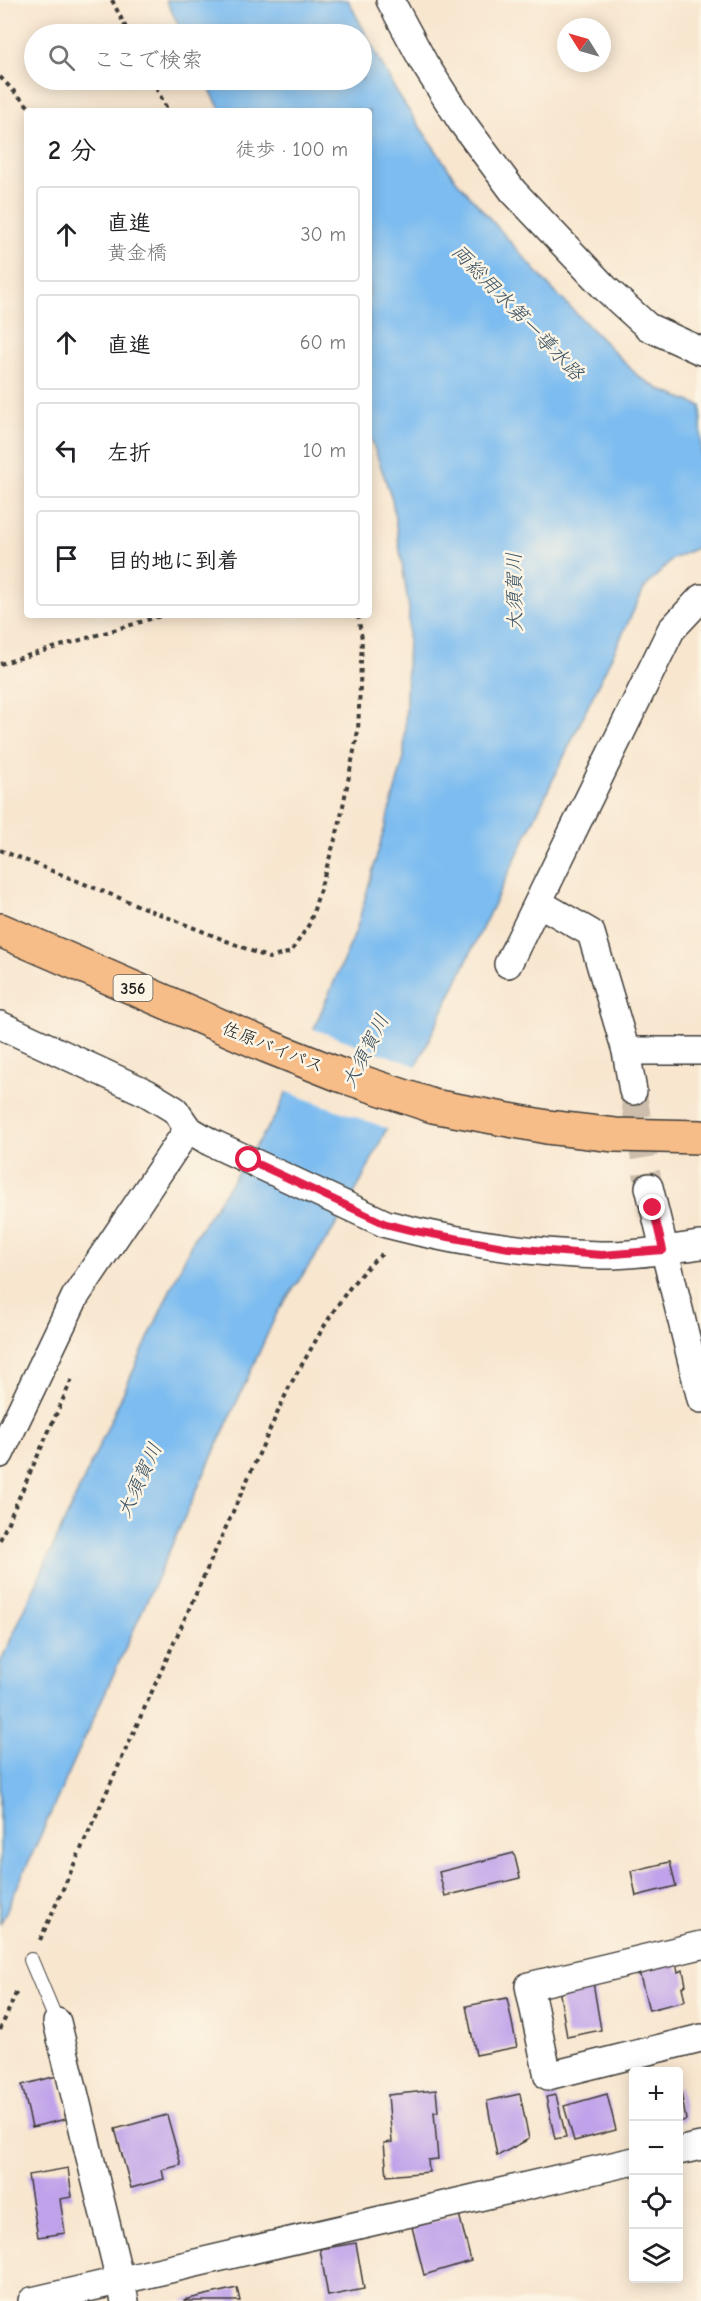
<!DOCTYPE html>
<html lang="ja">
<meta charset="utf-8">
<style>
:root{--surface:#fff;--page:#f2f2f2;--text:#202124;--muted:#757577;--line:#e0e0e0}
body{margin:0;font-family:"Comic Neue","Klee One",sans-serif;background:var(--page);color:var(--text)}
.controls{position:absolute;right:18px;bottom:18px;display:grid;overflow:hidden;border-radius:6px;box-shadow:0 3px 15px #0003}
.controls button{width:54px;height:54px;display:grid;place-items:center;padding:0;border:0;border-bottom:2px solid var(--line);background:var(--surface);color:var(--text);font:30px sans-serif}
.compass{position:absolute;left:557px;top:18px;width:54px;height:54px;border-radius:50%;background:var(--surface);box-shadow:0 3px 15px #0003;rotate:307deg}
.stop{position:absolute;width:18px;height:18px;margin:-14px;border:4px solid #e11d48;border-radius:50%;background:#fff}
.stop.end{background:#e11d48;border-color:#fff;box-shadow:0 2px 6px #0008}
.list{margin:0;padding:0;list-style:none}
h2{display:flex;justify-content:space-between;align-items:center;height:78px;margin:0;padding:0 24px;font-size:26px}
h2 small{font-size:20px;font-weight:400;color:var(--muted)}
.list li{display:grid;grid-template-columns:39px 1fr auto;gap:18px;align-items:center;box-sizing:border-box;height:96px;margin:0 12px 12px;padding:0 12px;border:2px solid var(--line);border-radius:6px}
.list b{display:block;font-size:22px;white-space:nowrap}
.list p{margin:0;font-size:20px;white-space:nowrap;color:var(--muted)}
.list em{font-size:20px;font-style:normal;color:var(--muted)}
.icon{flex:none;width:33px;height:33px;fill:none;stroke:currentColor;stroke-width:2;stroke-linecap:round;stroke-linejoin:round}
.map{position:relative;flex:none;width:701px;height:2301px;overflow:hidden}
.search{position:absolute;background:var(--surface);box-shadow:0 3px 15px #0003;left:24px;top:24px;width:348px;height:66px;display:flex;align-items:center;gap:15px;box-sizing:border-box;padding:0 21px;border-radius:33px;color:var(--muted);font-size:22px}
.panel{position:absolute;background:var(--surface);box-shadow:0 3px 15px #0003;left:24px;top:108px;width:348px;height:510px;border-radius:6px}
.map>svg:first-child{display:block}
.water{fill:#7bbcf0;stroke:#4c6c86;stroke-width:1.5}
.pier{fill:#f8e6cf}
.building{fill:#bfa2ea}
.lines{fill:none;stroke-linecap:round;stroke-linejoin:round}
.street-tunnel{stroke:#ccbeab;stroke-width:27;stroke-dasharray:27 14;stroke-linecap:butt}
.lane-casing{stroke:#3d3a37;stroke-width:16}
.street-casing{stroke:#3d3a37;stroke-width:30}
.highway-casing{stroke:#3d3a37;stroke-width:36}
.path{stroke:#3d3a37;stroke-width:4;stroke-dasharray:4.5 4.5;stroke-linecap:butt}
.lane{stroke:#fff;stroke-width:14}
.street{stroke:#fff;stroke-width:27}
.highway{stroke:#f7bd88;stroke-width:33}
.route{stroke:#e11d48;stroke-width:8}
.labels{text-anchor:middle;stroke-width:5;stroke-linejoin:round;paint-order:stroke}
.shield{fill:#fcf5e5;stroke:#5f5d58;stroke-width:1.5}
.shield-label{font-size:16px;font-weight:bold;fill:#1c1c1c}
.street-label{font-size:18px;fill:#1c1c1c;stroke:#fcf5e5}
.water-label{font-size:20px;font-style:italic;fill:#3d5466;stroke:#fcf5e5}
</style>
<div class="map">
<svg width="701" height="2301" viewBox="0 0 701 2301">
<rect width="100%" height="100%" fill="#fcf5e5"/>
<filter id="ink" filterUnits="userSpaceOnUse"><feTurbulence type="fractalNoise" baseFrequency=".0167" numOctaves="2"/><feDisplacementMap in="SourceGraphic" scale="12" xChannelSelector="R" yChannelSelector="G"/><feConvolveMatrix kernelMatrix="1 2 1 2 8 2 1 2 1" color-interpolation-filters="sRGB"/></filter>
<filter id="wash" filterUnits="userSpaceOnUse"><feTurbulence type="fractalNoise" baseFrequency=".008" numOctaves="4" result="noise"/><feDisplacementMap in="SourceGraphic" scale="24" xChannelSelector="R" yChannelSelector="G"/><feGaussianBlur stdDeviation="1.35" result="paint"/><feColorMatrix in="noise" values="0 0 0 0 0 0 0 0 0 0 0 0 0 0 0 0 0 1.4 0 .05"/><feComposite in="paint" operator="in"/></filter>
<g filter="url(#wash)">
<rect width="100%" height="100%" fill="#f8e6cf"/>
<path class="water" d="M 166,0 L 348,0 L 397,93 L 456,180 L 551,288 L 639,377 L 661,390 L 701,406 L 701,546 L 672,559 L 644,589 L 362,1180 L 333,1230 L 277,1313 L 0,1925 L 0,1663 L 194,1238 L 277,1114 L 356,931 L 404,758 L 409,609 L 392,499 L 369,433 L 369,111 L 221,111 L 205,80 L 362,80 L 362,34 L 183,34 Z"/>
<path class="pier" d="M 311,1028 L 419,1067 L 389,1129 L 284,1091 Z"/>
<g id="blocks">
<g class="building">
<path d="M 514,1853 L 520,1878 L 445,1896 L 439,1872 Z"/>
<path d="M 670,1862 L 676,1886 L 636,1896 L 631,1871 Z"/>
<path d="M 676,1963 L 678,1972 L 683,1970 L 686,1985 L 682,1987 L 685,2001 L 649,2010 L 639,1972 Z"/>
<path d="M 593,1982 L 601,2030 L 567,2037 L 559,1988 Z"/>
<path d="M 507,1998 L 517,2047 L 476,2055 L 466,2006 Z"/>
<path d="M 57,2076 L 66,2119 L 32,2127 L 22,2085 Z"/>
<path d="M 680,2086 L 686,2120 L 678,2122 L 678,2087 Z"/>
<path d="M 436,2090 L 438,2112 L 434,2112 L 438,2159 L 428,2160 L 429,2172 L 387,2176 L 384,2143 L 392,2142 L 388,2095 Z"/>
<path d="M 520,2094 L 529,2139 L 497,2156 L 487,2101 Z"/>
<path d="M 607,2094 L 616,2130 L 574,2141 L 564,2106 Z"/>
<path d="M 556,2095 L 566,2137 L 555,2139 L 546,2097 Z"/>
<path d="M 167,2115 L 181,2165 L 162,2170 L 164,2179 L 131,2188 L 115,2129 Z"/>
<path d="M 68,2168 L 72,2197 L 60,2199 L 65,2233 L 38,2237 L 28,2175 Z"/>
<path d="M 459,2214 L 471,2261 L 424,2275 L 412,2227 Z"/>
<path d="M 356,2243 L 364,2289 L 328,2296 L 320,2249 Z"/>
<path d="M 237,2288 L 240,2301 L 185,2301 L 184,2300 Z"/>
</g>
</g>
</g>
<g filter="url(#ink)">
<use href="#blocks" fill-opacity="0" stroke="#3d3a37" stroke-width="1.5"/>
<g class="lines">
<path class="street-tunnel" d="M 633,1091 L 649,1187"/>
<defs>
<path id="lane" d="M 31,1960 L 57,2022"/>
<g id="street">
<path d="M 390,0 L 424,63 L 461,121 L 513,191 L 605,288 L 648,327 L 701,351"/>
<path d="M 539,903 L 591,933 L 626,1051 L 633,1091"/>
<path d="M 508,964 L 671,630 L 701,598"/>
<path d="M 0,1025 L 147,1093 L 175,1110 L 188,1129"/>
<path d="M 626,1051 L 701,1051"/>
<path d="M 649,1187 L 701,1399"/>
<path d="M 0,1454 L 75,1297 L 188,1129 L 210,1142 L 386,1224 C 455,1242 529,1253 600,1255 C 633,1256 668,1249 701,1245"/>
<path d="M 701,1945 L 529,1986 L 548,2076 L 701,2038"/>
<path d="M 57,2022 L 125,2301"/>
<path d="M 678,2151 L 701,2146"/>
<path d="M 32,2301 L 634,2161"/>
</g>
<path id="highway" d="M 0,930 L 267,1046 L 340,1075 L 433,1106 L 547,1127 L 615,1135 L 701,1137"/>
</defs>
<use href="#lane" class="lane-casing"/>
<use href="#street" class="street-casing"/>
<use href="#highway" class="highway-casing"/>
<g class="path">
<path d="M 112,0 L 129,34"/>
<path d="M 0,77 L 33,111"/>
<path d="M 152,80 L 168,111"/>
<path d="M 0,664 L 164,615"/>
<path d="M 0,850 L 269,958 L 291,952 L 310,923 L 339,826 L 358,731 L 362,639 L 358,615"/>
<path d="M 0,1540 L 72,1379"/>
<path d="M 40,1940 L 290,1385 C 316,1342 343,1285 382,1254"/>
<path d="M 0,2030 L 17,1991"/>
</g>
<use href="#lane" class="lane"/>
<use href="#street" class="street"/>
<use href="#highway" class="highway"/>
</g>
</g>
<g class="lines" filter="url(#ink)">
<path class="route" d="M 249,1160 L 386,1224 L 410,1230 L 509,1248 L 602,1255 L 663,1250 L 653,1208"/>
</g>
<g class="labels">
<rect class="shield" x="113.5" y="975" width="39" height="26" rx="4.5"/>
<g class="shield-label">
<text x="133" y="994">356</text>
</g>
<g class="street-label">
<text transform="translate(273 1047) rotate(22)" y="6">佐原バイパス</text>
</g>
<g class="water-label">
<text transform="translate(518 312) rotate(46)" y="7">両総用水第一導水路</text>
<text transform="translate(514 592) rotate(-91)" y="7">大須賀川</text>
<text transform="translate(365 1051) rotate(-63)" y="7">大須賀川</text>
<text transform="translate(139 1480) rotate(-65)" y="7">大須賀川</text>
</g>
</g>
</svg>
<div class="controls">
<button>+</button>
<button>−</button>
<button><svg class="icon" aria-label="locate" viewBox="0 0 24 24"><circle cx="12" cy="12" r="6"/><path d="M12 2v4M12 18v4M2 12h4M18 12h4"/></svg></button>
<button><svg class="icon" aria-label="layers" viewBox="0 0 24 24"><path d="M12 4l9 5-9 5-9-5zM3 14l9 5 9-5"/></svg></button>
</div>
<svg class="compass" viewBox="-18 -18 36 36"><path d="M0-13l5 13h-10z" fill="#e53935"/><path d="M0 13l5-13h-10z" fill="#757577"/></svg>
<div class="stop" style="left:249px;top:1160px"></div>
<div class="stop end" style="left:653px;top:1208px"></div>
<div class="search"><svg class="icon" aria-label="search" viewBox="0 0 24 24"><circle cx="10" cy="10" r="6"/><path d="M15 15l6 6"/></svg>ここで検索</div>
<section class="panel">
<h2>2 分<small>徒歩 · 100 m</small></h2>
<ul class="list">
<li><svg class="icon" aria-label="ahead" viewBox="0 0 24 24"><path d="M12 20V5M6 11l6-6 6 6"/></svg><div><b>直進</b><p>黄金橋</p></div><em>30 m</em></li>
<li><svg class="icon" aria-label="ahead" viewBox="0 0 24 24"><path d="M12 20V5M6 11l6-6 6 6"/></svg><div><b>直進</b></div><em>60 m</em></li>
<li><svg class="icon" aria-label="left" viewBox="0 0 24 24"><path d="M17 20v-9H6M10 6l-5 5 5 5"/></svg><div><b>左折</b></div><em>10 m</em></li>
<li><svg class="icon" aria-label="arrive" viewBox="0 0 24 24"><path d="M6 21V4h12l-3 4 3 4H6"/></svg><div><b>目的地に到着</b></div></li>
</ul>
</section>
</div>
